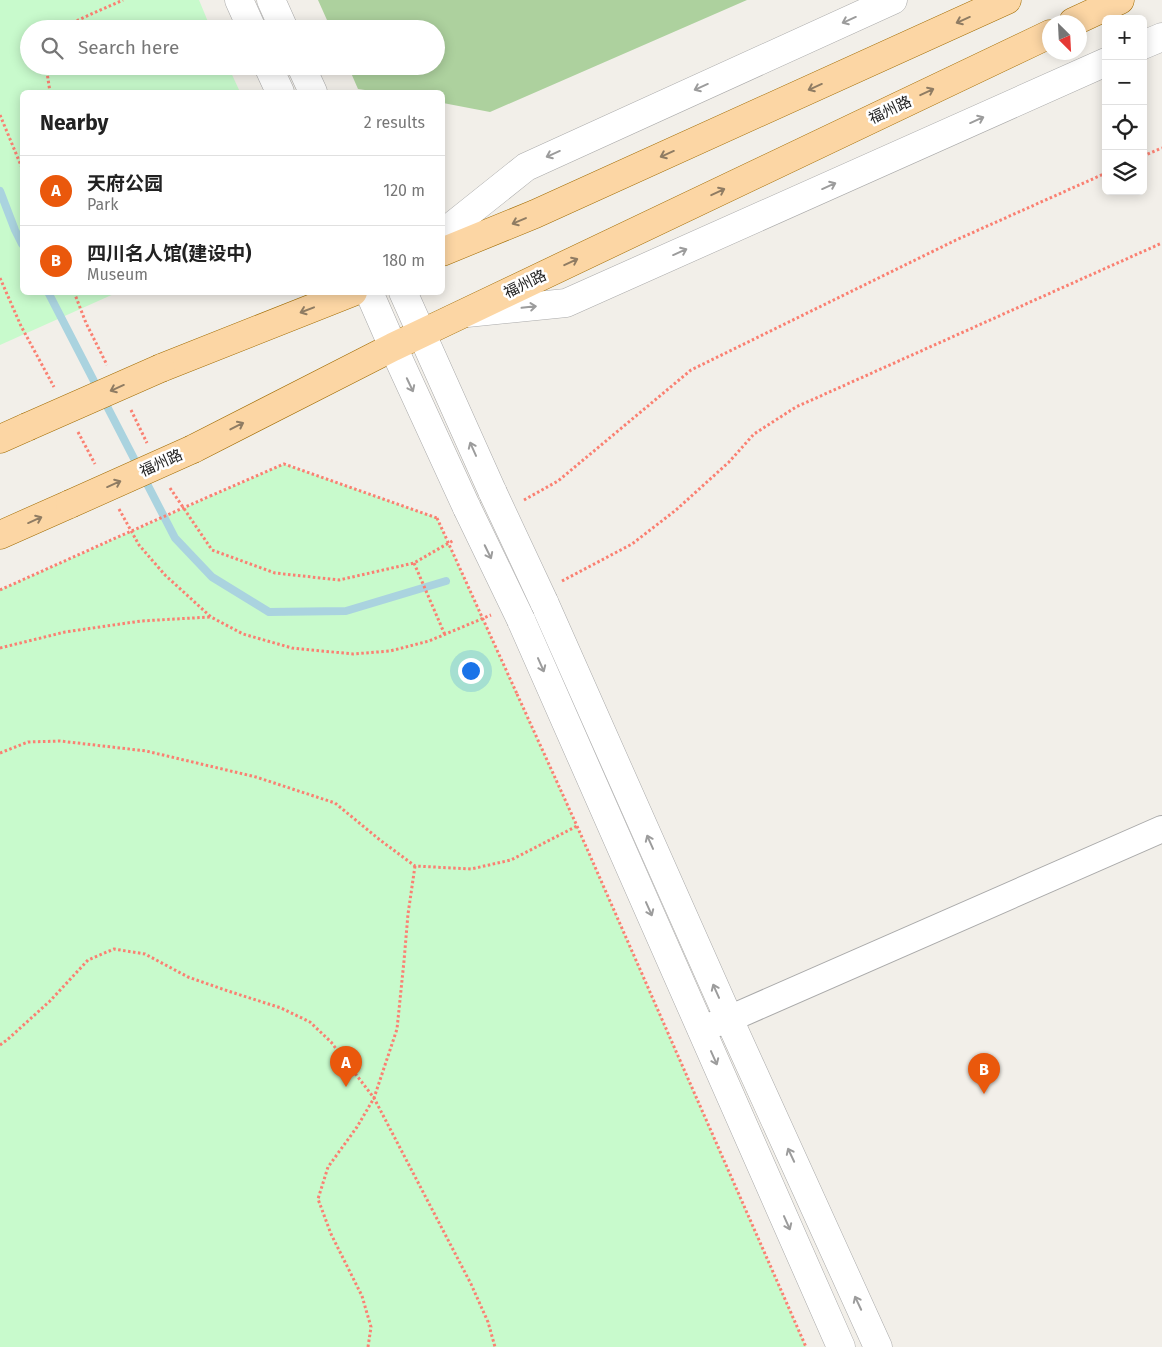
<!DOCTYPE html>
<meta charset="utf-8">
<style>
:root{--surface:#fff;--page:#f6f6f6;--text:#222;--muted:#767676;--line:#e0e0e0;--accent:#ea580c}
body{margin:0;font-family:"Fira Sans","Noto Sans SC",sans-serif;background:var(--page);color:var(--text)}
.controls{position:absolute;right:15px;top:15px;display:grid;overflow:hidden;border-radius:8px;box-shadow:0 2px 12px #0003}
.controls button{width:45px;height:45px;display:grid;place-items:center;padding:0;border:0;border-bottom:1px solid var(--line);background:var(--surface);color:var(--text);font:25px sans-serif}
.compass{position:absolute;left:1042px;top:15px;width:45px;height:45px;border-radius:50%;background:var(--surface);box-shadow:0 2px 12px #0003;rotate:156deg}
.you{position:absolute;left:470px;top:670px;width:18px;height:18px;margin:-12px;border:4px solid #fff;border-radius:50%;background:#1a73e8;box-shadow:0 0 0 8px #1a73e833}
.badge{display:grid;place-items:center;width:32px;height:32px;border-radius:50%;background:var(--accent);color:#fff;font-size:16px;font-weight:700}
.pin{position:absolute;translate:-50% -41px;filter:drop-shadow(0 1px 2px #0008)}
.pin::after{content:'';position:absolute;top:26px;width:18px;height:15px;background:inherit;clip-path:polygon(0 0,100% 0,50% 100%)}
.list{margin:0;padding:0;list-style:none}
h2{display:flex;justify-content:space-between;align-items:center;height:65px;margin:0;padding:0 20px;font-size:21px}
h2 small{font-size:16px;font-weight:400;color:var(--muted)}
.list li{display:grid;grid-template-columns:32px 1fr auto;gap:15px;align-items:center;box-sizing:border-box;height:70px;padding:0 20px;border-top:1px solid var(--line)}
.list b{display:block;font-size:19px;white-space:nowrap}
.list p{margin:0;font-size:16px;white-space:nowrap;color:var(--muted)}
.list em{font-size:16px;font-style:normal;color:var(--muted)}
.icon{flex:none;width:28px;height:28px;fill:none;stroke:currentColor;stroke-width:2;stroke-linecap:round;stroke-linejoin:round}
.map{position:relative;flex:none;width:1162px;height:1347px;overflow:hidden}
.search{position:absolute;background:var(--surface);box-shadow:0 2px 12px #0003;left:20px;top:20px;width:425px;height:55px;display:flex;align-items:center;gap:12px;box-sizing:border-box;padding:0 18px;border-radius:28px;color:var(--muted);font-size:19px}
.panel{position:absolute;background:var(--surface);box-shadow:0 2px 12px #0003;left:20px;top:90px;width:425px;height:205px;border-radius:8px}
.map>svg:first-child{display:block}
.forest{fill:#add19e}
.park{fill:#c8facc}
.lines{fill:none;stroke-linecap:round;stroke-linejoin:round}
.stream{stroke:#aad3df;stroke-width:8}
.minor-casing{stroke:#a9a9a9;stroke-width:28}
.tertiary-casing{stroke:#a9a9a9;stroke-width:29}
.primary-casing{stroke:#a06b00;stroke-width:29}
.path{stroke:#fa8072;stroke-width:3;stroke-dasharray:2.5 2.5;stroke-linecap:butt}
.minor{stroke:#fff;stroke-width:26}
.tertiary{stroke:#fff;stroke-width:28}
.primary{stroke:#fcd6a4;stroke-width:28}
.tertiary-bridge-casing{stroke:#a9a9a9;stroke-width:29;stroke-linecap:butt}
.primary-bridge-casing{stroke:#a06b00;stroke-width:29;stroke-linecap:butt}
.path-bridge{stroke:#fa8072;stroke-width:3;stroke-dasharray:2.5 2.5;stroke-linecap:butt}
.tertiary-bridge{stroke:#fff;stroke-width:28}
.primary-bridge{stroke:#fcd6a4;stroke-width:28}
.oneway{stroke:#9c9c9c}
.oneway2{stroke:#8f7c63}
.labels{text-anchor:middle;stroke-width:5;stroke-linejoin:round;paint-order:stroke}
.street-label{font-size:15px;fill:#222;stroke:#fff}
</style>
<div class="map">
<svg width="1162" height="1347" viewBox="0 0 1162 1347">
<rect width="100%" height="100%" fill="#f2efe9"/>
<path class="forest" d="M 318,0 L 747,0 L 490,112 L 443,103 L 442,92 L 379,92 L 358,89 L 348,66 L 436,66 L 436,29 L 331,29 Z"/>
<g class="park">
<path d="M 0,0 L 199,0 L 211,29 L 29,29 L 29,66 L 228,66 L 240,92 L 22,92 L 22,292 L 116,293 L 0,345 Z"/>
<path d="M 284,464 L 437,518 L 577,826 L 806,1347 L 0,1347 L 0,590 Z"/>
</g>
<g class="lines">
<g class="stream">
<path d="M 0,191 L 15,230 L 22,244"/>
<path d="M 48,292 L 175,538 L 212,577 L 269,612 L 346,611 L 446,581"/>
</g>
<defs>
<path id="minor" d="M 701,1029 L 729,1019 L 1162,829"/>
<g id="tertiary">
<path d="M 239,0 L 252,29"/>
<path d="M 271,0 L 284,29"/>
<path d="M 1143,45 L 1162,37"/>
<path d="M 268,66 L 280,92"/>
<path d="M 301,66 L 313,92"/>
<path d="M 442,234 L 526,167 L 893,0"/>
<path d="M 369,292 L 393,347 L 467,508"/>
<path d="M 403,292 L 493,493"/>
<path d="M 467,313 L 566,303 L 1106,62"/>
<path d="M 544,602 L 729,1019 L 878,1347"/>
<path d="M 521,620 L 841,1347"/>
</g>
<g id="primary">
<path d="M 1073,22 L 1120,0"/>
<path d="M 442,252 L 535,214 L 1007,0"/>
<path d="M 161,368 L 353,292"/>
<path d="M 0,439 L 27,427"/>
<path d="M 193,449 L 393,347 L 1050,34"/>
<path d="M 0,535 L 70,504"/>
</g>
</defs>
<use href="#minor" class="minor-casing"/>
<use href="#tertiary" class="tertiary-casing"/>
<use href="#primary" class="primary-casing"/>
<g class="path">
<path d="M 71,29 L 78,20 L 123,0"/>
<path d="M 46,66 L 50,92"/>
<path d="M 0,115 L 22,168"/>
<path d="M 1143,156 L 1162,148"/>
<path d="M 0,278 L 21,326 L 54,387"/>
<path d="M 74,292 L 86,323 L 107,365"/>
<path d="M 131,410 L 147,443"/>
<path d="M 78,432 L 95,464"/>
<path d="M 170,488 L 212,550 L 275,573 L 339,580 L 414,563 L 454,540"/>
<path d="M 210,496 L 284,464 L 437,518"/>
<path d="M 524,500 L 558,481 L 691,370 L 956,240 L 1106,173"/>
<path d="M 119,509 L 139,545 L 165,575 L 211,617 L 243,634 L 292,648 L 353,654 L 390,651 L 429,641 L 491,615"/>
<path d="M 414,563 L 445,635"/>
<path d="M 562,581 L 632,544 L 676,510 L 729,462 L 754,434 L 796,407 L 1162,243"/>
<path d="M 0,590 L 109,541"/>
<path d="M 0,648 L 65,632 L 141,621 L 210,617"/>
<path d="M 517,694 L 577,826 L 806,1347"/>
<path d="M 0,753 L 28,742 L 60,741 L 146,751 L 256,777 L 335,803 L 380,840 L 415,866 L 471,869 L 511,860 L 577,826"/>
<path d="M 0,1045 L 7,1040 L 50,1001 L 88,960 L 114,949 L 145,954 L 188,977 L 228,991 L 281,1008 L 310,1022 L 331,1042 L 374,1098 L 471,1284 L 488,1322 L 495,1347"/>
<path d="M 368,1347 L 371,1327 L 362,1296 L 331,1234 L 318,1199 L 328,1167 L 357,1127 L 374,1098 L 397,1029 L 404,961 L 408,914 L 415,866"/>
</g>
<use href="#minor" class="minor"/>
<use href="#tertiary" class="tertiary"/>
<use href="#primary" class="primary"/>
<defs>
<g id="tertiary-bridge">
<path d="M 493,493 L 544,602"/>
<path d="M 467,508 L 521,620"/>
</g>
<g id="primary-bridge">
<path d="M 27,427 L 161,368"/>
<path d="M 70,504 L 193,449"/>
</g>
</defs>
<use href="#tertiary-bridge" class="tertiary-bridge-casing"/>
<use href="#primary-bridge" class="primary-bridge-casing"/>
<g class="path-bridge">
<path d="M 437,518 L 517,694"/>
<path d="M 109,541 L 210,496"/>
</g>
<use href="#tertiary-bridge" class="tertiary-bridge"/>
<use href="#primary-bridge" class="primary-bridge"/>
</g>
<defs><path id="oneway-shaft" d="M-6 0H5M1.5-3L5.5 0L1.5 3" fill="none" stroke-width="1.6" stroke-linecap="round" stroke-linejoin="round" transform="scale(1.25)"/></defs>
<g class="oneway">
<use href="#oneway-shaft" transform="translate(849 20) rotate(156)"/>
<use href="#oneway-shaft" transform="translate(701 87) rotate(156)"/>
<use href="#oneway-shaft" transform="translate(977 120) rotate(-24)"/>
<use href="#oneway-shaft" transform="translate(553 154) rotate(156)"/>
<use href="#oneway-shaft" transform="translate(829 186) rotate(-24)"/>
<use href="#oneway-shaft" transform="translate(680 252) rotate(-24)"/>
<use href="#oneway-shaft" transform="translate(529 307) rotate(-6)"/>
<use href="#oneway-shaft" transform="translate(410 385) rotate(65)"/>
<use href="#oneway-shaft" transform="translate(473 449) rotate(-114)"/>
<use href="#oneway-shaft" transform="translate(488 552) rotate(64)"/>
<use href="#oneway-shaft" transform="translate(541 665) rotate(66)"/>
<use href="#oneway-shaft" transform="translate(650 842) rotate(-114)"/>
<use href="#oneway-shaft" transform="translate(649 909) rotate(66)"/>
<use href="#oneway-shaft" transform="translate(716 991) rotate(-114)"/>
<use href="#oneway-shaft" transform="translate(714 1058) rotate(66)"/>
<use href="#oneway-shaft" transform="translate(791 1155) rotate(-115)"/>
<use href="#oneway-shaft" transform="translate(787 1223) rotate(66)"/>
<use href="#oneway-shaft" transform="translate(858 1303) rotate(-115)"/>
</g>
<g class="oneway2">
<use href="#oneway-shaft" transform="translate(963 20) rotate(156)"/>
<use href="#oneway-shaft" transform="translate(815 87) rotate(156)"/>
<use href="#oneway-shaft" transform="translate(927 92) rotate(-25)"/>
<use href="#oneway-shaft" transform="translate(667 154) rotate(156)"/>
<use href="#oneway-shaft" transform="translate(718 192) rotate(-25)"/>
<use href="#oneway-shaft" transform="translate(519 221) rotate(157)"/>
<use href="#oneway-shaft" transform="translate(571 262) rotate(-25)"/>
<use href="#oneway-shaft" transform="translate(307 310) rotate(159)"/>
<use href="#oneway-shaft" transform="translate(117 388) rotate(156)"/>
<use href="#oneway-shaft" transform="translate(237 426) rotate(-27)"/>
<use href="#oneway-shaft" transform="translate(114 484) rotate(-24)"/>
<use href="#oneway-shaft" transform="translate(35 520) rotate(-24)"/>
</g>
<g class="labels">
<g class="street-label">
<text transform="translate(890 110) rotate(-25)" y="5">福州路</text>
<text transform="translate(525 284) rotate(-26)" y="5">福州路</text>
<text transform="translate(161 463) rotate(-24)" y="5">福州路</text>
</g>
</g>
</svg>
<div class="controls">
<button>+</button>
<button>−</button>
<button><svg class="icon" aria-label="locate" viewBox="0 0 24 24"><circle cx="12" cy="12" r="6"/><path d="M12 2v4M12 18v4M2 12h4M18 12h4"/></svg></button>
<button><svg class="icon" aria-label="layers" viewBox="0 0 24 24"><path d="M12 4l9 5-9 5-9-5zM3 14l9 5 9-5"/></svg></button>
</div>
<svg class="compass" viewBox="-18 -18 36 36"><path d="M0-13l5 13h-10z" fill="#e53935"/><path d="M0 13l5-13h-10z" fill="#767676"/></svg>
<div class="you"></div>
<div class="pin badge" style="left:346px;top:1087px">A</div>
<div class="pin badge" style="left:984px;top:1094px">B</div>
<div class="search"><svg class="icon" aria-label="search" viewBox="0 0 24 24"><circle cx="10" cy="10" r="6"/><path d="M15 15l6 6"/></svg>Search here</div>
<section class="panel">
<h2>Nearby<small>2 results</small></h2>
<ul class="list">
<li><span class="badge">A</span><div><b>天府公园</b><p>Park</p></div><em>120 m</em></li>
<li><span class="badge">B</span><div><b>四川名人馆(建设中)</b><p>Museum</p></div><em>180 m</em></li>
</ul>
</section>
</div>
